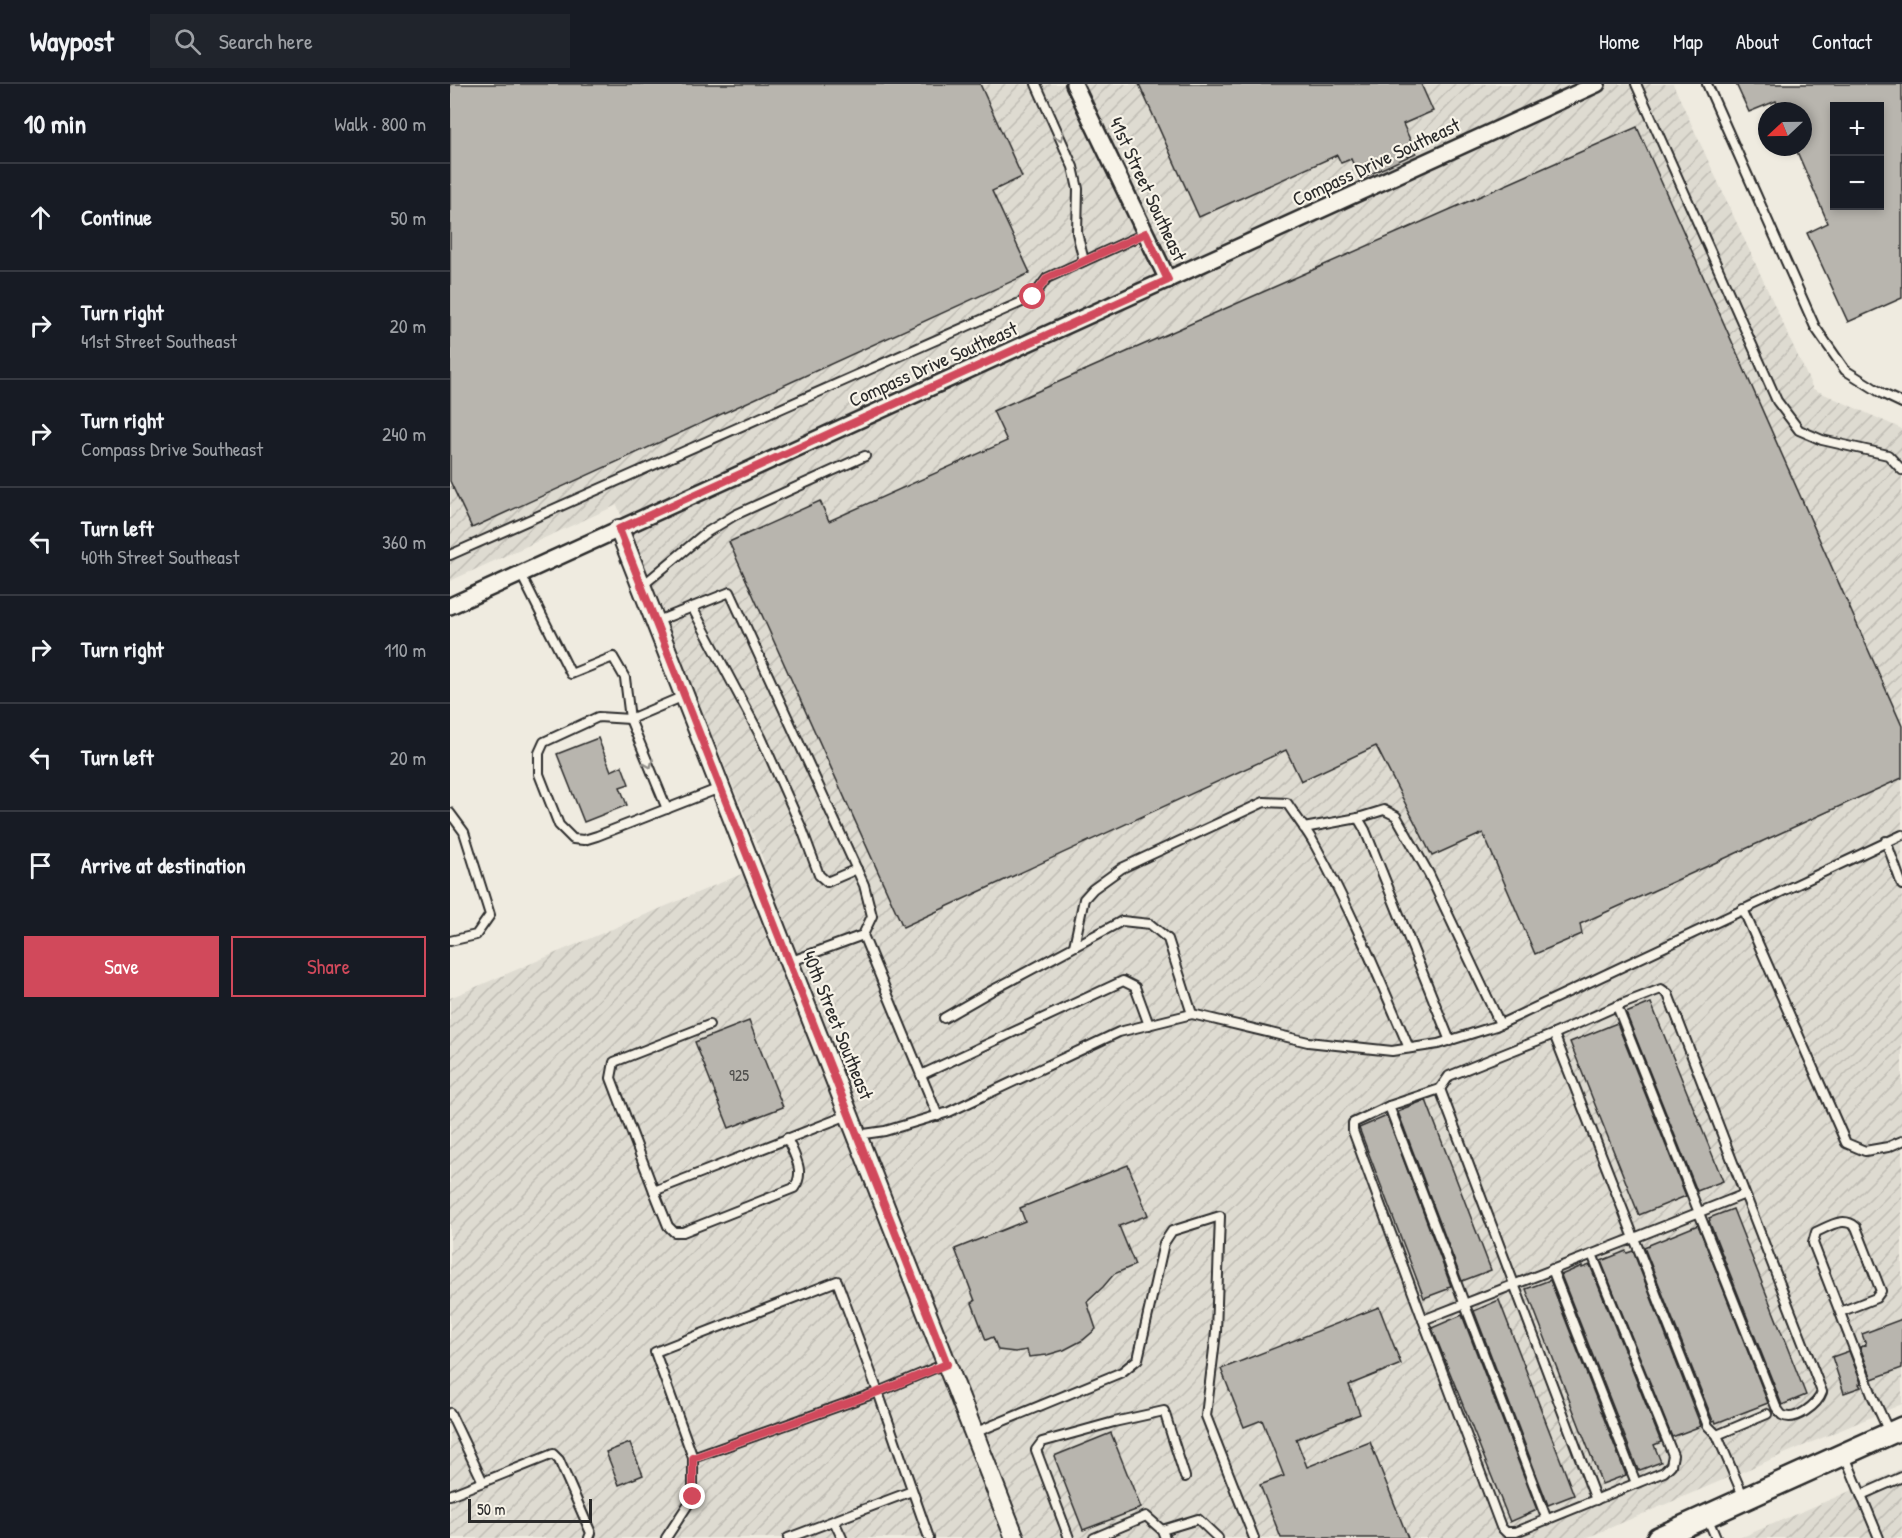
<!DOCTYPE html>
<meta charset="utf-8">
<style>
:root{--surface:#171b24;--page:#20242c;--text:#f1f3f6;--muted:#9ea1a6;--line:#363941;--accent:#d1495b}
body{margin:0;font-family:"Patrick Hand",sans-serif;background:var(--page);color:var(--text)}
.controls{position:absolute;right:18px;top:18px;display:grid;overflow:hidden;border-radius:0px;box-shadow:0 3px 9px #0003}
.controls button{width:54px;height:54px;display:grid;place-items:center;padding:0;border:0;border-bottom:2px solid var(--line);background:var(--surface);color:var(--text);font:30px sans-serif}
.compass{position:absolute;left:1308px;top:18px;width:54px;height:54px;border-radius:50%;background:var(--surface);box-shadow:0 3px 9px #0003;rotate:248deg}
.scale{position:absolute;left:18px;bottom:15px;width:124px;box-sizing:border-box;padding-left:6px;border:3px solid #2b2b2b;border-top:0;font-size:16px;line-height:21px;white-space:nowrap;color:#2b2b2b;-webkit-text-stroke:4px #f7f3e8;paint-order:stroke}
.stop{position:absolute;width:18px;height:18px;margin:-14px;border:4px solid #d1495b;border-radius:50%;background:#fff}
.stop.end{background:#d1495b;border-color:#fff;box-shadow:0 2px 6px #0008}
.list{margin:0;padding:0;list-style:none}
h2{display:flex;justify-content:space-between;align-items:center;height:78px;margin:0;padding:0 24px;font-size:26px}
h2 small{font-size:20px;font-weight:400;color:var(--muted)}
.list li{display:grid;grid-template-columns:39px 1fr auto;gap:18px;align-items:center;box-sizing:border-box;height:108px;padding:0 24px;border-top:2px solid var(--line)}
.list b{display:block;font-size:22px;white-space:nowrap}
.list p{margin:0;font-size:20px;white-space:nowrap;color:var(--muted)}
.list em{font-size:20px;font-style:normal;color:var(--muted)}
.actions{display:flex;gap:12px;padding:18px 24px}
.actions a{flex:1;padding:14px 0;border:2px solid var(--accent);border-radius:0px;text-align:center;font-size:21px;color:var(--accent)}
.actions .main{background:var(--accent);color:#fff}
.icon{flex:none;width:33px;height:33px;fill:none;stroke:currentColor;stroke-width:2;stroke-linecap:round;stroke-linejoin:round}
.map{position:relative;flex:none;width:1452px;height:1454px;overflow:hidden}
header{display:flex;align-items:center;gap:36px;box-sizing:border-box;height:84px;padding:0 30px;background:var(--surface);border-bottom:2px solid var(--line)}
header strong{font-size:28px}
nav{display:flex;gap:33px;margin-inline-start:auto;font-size:21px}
.search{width:420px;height:54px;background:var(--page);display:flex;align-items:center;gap:15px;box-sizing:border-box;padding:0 21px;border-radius:0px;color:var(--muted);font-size:22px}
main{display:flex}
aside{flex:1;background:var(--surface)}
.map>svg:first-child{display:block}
.industrial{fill:url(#industrial-furrows)}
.building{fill:#b8b5ae;stroke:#2b2b2b;stroke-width:1.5;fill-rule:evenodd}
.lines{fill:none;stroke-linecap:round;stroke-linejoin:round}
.service-casing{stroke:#2b2b2b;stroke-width:12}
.minor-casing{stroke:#2b2b2b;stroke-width:20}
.tertiary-casing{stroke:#2b2b2b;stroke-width:22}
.secondary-casing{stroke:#2b2b2b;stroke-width:26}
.service{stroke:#f7f3e8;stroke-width:8}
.minor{stroke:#f7f3e8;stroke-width:15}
.tertiary{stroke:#f7f3e8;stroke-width:18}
.secondary{stroke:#f7f3e8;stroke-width:21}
.oneway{stroke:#918f8a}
.route{stroke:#d1495b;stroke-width:8}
.labels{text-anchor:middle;stroke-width:4.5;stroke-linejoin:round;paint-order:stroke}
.number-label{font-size:16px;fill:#4e4e4c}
.street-label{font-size:20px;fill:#2b2b2b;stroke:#f7f3e8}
</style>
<header>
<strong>Waypost</strong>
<div class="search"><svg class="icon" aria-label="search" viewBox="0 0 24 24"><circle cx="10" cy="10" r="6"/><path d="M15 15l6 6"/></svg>Search here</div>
<nav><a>Home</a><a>Map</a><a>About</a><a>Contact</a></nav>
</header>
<main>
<aside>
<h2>10 min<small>Walk · 800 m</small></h2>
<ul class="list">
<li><svg class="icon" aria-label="ahead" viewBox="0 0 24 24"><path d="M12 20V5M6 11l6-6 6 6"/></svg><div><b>Continue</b></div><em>50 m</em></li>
<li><svg class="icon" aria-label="right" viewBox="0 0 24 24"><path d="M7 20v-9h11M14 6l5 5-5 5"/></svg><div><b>Turn right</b><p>41st Street Southeast</p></div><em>20 m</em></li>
<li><svg class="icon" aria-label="right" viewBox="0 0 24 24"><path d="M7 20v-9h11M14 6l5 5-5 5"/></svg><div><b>Turn right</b><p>Compass Drive Southeast</p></div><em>240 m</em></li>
<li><svg class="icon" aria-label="left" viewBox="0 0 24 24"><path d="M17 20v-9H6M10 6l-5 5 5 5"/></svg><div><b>Turn left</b><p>40th Street Southeast</p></div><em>360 m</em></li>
<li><svg class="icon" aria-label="right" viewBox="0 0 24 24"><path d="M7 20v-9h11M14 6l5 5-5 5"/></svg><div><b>Turn right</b></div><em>110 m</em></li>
<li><svg class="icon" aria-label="left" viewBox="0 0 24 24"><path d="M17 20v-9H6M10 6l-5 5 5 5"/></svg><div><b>Turn left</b></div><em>20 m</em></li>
<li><svg class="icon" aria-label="arrive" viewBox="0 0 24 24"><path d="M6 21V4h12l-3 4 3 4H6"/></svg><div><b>Arrive at destination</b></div></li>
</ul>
<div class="actions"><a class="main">Save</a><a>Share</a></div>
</aside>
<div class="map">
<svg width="1452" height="1454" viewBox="0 0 1452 1454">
<defs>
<pattern id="industrial-furrows" width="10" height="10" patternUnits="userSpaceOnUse" patternTransform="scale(1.5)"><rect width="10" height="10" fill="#dedbd1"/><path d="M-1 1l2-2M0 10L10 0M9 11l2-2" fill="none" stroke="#bfbcb4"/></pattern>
</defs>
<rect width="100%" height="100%" fill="#efebe0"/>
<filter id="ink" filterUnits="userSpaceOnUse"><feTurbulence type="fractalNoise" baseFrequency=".0167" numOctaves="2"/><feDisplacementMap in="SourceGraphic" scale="12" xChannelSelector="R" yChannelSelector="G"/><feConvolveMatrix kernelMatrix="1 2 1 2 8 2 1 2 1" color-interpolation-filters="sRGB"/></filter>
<g filter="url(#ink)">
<g class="industrial">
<path d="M 0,0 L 1223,0 L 1363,305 L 1452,345 L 1452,1320 L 1136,1454 L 0,1454 L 0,914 L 315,780 L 167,421 L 0,497 Z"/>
<path d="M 1452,1385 L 1452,1454 L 1290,1454 Z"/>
</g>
<g class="building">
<path d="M 0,0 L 530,0 L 572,93 L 542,107 L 580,189 L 22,444 L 0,397 Z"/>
<path d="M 689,0 L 971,0 L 983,27 L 953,40 L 966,69 L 910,95 L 901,75 L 891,79 L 887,71 L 749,133 Z"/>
<path d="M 1286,0 L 1452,0 L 1452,214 L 1398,238 L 1357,149 L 1378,139 L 1345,63 L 1353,63 L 1353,27 L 1330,27 L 1326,17 L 1299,28 ZM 1384,22 L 1430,22 L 1430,122 L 1384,122 Z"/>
<path d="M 1187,43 L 1452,642 L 1452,694 L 1130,840 L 1132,850 L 1085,870 L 1033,749 L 982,772 L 926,662 L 851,697 L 836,666 L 453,843 L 279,458 L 370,417 L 379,437 L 557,357 L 543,327 Z"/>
<path d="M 148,654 L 161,687 L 172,682 L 179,700 L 170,703 L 177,721 L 134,738 L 107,670 Z"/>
<path d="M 1201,919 L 1273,1097 L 1247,1107 L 1176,929 Z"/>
<path d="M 299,937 L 333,1023 L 279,1044 L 245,958 Z"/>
<path d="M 1167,939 L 1236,1112 L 1189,1131 L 1120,958 Z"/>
<path d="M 976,1016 L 1041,1186 L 1012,1197 L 948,1028 L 953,1026 L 952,1025 Z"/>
<path d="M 937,1032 L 1001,1202 L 997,1203 L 998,1205 L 974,1214 L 909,1044 Z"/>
<path d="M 678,1081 L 698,1131 L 669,1142 L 685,1181 L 664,1190 L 653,1203 L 637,1218 L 646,1245 L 633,1256 L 614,1266 L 597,1271 L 579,1273 L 577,1266 L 565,1268 L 548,1266 L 543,1253 L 536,1256 L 522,1219 L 525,1217 L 505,1165 L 575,1137 L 570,1124 Z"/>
<path d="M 1283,1125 L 1356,1311 L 1332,1321 L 1259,1137 L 1260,1136 L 1259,1134 Z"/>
<path d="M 1248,1141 L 1318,1319 L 1266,1339 L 1265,1336 L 1263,1337 L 1194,1163 Z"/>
<path d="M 1176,1167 L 1177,1169 L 1183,1167 L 1251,1342 L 1222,1353 L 1151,1177 Z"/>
<path d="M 1140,1181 L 1211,1358 L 1204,1361 L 1211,1378 L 1190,1386 L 1188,1386 L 1111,1191 L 1132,1182 L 1132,1184 Z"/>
<path d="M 1100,1196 L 1176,1391 L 1152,1400 L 1076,1205 Z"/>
<path d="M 1049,1216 L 1124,1411 L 1098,1421 L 1024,1227 Z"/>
<path d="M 929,1223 L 951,1280 L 899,1301 L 910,1330 L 846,1355 L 857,1383 L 920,1358 L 958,1454 L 831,1454 L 810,1401 L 834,1392 L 812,1336 L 794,1343 L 771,1285 Z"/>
<path d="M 1012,1231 L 1087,1426 L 1060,1438 L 982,1244 Z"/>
<path d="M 1452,1235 L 1452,1284 L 1422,1295 L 1410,1263 L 1416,1261 L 1412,1250 Z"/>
<path d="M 1399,1267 L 1411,1299 L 1409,1300 L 1411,1303 L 1394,1309 L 1382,1273 Z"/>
<path d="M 661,1349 L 691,1424 L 633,1446 L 604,1372 Z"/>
<path d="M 180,1359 L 193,1391 L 169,1401 L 156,1368 Z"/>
</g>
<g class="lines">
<defs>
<g id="service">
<path d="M 586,0 L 623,83 L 628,105 L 627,149 L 634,177"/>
<path d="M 1186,0 L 1327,317 L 1349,346 L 1372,356 L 1438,371 L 1452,386"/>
<path d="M 1257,0 L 1365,243 L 1395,286 L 1433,310 L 1452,319"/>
<path d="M 0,471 L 583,213 L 597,194 L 696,149"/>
<path d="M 71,490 L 121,590 L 163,573 L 175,594 L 180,635 L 217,725"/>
<path d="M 192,502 L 254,450 L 285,431 L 415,372"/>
<path d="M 242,523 L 311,653 L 352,745 L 369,791 L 377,798 L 407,785"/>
<path d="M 205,538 L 280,508 L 414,801 L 422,832 L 413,851 L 488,1032"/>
<path d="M 234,612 L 180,635 L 148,633 L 94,658 L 89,669 L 89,690 L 109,741 L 123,755 L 134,756 L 147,752 L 270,704"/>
<path d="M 0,729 L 14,748 L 40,831 L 26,851 L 0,857"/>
<path d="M 908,734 L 934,726 L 946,732 L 979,790 L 1050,940"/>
<path d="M 854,744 L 908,734 L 915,746 L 1000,957"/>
<path d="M 1436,757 L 1452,801"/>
<path d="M 1293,825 L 1396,1059 L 1415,1067 L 1438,1063 L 1452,1057"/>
<path d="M 624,862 L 634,815 L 643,805 L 672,784 L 814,718 L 837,719 C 846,733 857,746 865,761 C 901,826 930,896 959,964"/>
<path d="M 339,878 L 413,851"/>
<path d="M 494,934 L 541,907 L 672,837 L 700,840 L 718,855 L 742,930 L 858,958 L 942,967 L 988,960 L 1046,942 L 1452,751"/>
<path d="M 259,941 L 164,978 L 161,994 L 204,1107 L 398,1031"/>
<path d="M 471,991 L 673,897 L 685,903 L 699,941"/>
<path d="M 990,1005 L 999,992 L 1104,950"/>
<path d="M 939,1022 L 1097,1436"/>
<path d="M 407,1051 L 435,1047 L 499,1028 L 669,948 L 742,930"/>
<path d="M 204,1107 L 218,1142 L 224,1148 L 233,1148 L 344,1104 C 356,1088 344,1071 337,1054"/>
<path d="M 1142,1170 L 1223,1371 L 1221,1381 L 1214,1388 L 1066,1448 L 1056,1448 L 1051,1443 L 973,1236 L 1184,1154 L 1104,950 L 1167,922"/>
<path d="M 1102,1185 L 1186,1399"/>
<path d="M 1390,1228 L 1426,1214 L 1431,1207 L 1406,1143 C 1393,1132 1380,1142 1366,1148 L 1363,1159 L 1422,1311 L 1439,1348"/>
<path d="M 973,1236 L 903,1047 L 903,1039 L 939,1022 L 990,1005 L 1146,1416"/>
<path d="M 0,1329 L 33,1398"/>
<path d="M 524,1349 L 672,1288 L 688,1275 L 714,1159 L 722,1147 L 770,1132 L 766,1248 L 756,1332 L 804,1454"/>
<path d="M 1267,1351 L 1258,1342 L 1184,1154 L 1295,1110 L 1372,1308 C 1368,1320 1345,1339 1332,1331 C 1330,1329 1328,1326 1326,1323 L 1167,922 L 1211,905 L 1218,910 L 1295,1110"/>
<path d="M 1395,1372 L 1429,1454"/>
<path d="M 0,1411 L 103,1370 L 109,1376 L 141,1449 L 139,1454"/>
<path d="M 1411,1411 L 1452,1393"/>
<path d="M 1294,1414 L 1267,1351 L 1317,1330"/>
<path d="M 1257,1433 L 1266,1454"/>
<path d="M 384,1437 L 392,1454"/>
<path d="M 712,1446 L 748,1435 L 768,1454"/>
<path d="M 216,1454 L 243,1413 L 243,1374 L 428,1308 L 387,1197 L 205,1268 L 243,1374"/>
<path d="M 338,1454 L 462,1407"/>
<path d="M 479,1454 L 428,1308 L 497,1279"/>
<path d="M 619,1454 L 586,1366 L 592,1358 L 664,1338 L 714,1327 L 735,1393"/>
<path d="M 644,1454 L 696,1432 L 712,1446 L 715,1454"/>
</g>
<g id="minor">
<path d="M 624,0 L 718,196"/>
<path d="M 0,522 L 1147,0"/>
</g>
<path id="tertiary" d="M 169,445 L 565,1454"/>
<path id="secondary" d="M 1208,1454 L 1452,1344"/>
</defs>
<use href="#service" class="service-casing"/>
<use href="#minor" class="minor-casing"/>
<use href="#tertiary" class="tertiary-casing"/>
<use href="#secondary" class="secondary-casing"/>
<use href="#service" class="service"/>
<use href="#minor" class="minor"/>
<use href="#tertiary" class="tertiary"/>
<use href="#secondary" class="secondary"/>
</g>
<defs><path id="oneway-chevron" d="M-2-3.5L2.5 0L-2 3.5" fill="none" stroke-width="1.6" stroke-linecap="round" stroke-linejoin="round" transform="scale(1.5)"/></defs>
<g class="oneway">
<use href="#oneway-chevron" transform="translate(610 53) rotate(65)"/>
<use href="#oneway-chevron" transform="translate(199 680) rotate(67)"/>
</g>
</g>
<g class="lines" filter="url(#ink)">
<path class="route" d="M 243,1413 L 243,1374 L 428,1308 L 497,1280 L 169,445 L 718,196 L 696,149 L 597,194 L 583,213"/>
</g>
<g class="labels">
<g class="number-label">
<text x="289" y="997">925</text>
</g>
<g class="street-label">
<text transform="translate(926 78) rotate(-25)" y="7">Compass Drive Southeast</text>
<text transform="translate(698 105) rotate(65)" y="7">41st Street Southeast</text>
<text transform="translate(483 280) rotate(-24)" y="7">Compass Drive Southeast</text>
<text transform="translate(388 941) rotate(68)" y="7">40th Street Southeast</text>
</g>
</g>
</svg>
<div class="controls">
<button>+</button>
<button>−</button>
</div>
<svg class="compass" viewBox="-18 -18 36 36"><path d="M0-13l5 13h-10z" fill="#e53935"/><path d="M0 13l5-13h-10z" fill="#9ea1a6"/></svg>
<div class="scale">50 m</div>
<div class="stop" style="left:583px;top:213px"></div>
<div class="stop end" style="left:243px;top:1413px"></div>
</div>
</main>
